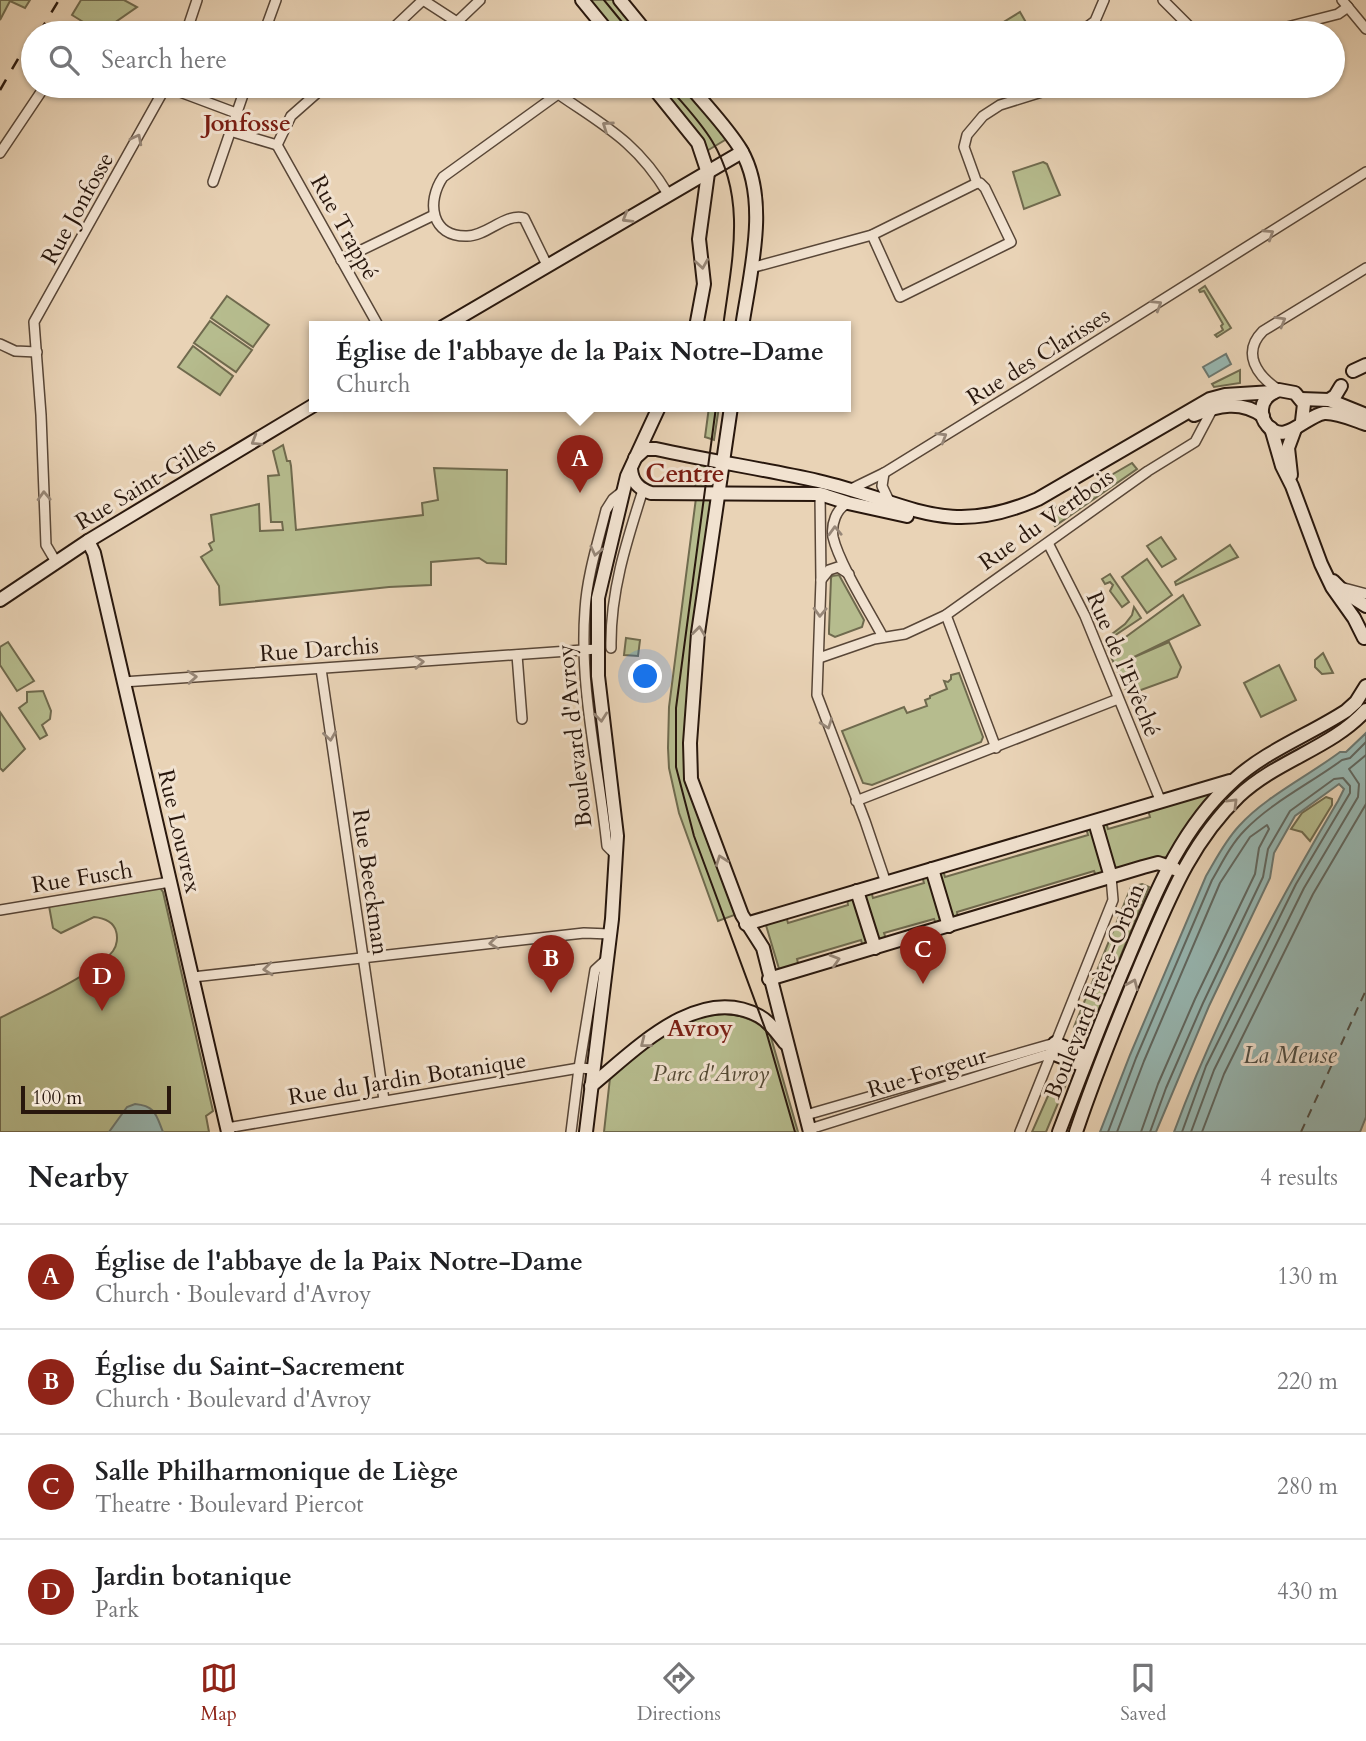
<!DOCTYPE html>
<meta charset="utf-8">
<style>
:root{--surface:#fff;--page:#f2f2f2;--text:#202124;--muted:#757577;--line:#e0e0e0;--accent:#8f2418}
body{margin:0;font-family:Cardo,serif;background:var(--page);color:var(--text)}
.scale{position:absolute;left:21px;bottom:18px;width:150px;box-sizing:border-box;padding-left:7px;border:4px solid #28170d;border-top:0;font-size:19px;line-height:24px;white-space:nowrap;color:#28170d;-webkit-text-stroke:5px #f1e2d0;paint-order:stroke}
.you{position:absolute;left:646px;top:677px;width:24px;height:24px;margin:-18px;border:5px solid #fff;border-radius:50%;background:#1a73e8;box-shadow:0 0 0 10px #1a73e833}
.badge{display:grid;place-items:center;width:46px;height:46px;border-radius:50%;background:var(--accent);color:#fff;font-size:23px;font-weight:700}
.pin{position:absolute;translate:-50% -58px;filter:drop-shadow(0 2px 4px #0008)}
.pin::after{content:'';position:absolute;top:37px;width:24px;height:21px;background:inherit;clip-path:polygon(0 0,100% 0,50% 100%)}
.popup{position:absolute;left:309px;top:321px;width:542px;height:91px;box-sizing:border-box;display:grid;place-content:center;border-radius:0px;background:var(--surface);filter:drop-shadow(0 2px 5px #0005);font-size:23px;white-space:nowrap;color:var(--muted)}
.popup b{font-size:26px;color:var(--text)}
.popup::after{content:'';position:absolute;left:50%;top:100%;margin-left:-14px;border:14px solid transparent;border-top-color:var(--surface)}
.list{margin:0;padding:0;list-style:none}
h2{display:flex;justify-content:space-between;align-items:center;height:91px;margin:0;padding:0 28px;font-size:30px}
h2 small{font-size:23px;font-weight:400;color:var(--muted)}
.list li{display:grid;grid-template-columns:46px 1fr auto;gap:21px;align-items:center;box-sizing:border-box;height:105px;padding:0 28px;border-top:2px solid var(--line)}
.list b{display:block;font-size:26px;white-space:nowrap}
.list p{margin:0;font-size:23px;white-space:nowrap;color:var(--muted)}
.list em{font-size:23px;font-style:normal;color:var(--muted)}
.icon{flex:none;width:38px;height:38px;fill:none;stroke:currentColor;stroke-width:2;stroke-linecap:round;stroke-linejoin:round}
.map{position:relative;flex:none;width:1366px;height:1132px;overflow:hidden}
.search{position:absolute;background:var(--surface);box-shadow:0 2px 5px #0004;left:21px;right:21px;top:21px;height:77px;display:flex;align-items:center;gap:18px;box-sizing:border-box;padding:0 24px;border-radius:38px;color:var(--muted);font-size:26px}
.sheet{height:511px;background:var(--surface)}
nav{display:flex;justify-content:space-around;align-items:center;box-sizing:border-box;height:98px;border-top:2px solid var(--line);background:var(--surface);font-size:19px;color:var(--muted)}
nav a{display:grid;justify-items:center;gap:4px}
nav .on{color:var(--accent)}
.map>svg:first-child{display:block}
.green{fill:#b6bc8e;stroke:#6f6a4e;stroke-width:2}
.water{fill:#97b7b2;stroke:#6b7770;stroke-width:2}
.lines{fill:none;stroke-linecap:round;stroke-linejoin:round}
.shore{stroke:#606760;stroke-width:2}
.ferry{stroke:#4f4f47;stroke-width:2;stroke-dasharray:9 7;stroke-linecap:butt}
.street-casing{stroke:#584637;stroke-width:12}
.secondary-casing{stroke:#28170d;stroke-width:16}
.street{stroke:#f1e2d0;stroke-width:9}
.secondary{stroke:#f1e2d0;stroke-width:12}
.tram{stroke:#28170d;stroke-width:2}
.rail{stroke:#28170d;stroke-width:2.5;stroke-dasharray:12 12;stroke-linecap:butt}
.oneway{stroke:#978778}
.labels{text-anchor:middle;stroke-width:6;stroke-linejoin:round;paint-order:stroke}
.street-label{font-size:23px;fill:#28170d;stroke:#f1e2d0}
.park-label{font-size:23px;font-style:italic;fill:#534934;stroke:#f1e2d0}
.neighbourhood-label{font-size:24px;font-weight:bold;fill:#7a1f14;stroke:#f1e2d0}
.water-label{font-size:24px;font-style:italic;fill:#4f4f47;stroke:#f1e2d0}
.quarter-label{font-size:26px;font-weight:bold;fill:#7a1f14;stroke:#f1e2d0}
</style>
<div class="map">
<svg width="1366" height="1132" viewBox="0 0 1366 1132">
<rect width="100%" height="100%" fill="#e9d3b6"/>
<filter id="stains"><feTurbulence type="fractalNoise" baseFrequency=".00286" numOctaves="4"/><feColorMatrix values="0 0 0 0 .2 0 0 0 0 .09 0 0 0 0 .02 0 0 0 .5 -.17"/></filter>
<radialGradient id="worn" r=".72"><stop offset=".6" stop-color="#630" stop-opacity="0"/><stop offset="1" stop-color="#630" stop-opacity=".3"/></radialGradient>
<g class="green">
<path d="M 0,0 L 30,0 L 25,8 L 10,1 L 0,20 Z"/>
<path d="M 81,0 L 124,0 L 137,7 L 114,23 L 93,28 L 72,15 Z"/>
<path d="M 584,0 L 618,0 L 646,33 L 611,33 Z"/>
<path d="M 1020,12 L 1032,33 L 1001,33 L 997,26 Z"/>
<path d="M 655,86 L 689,86 L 730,137 L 705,152 Z"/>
<path d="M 1043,162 L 1047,164 L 1060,195 L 1024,209 L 1013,172 Z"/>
<path d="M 1205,286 L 1231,328 L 1217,337 L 1215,335 L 1223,330 L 1221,326 L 1223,324 L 1204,291 L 1200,292 L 1199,290 Z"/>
<path d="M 227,296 L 269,325 L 253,347 L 211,318 Z"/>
<path d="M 210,321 L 252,350 L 236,372 L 194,343 Z"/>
<path d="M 193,346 L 233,376 L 220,395 L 178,367 Z"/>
<path d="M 1240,370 L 1240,383 L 1214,387 L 1212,384 Z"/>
<path d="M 709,407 L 719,407 L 714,440 L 705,437 Z"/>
<path d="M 283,445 L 287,461 L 290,461 L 291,466 L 296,530 L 423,515 L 422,503 L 438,500 L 434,468 L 507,470 L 506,564 L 487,563 L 479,558 L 431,562 L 431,585 L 389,587 L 220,605 L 219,586 L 201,557 L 212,550 L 209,544 L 214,541 L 211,515 L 259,504 L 260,531 L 283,530 L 282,522 L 271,522 L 268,476 L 279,475 L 273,451 Z"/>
<path d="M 698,463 L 710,466 L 715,472 L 715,481 L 711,486 L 695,488 Z"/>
<path d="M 1132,463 L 1137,469 L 1055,526 L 1046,513 Z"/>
<path d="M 696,498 L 706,498 L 717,506 L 688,761 L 740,913 L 718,921 L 679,813 L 669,768 L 668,748 L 669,707 Z"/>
<path d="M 1161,537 L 1176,559 L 1162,567 L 1147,546 Z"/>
<path d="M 1230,545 L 1238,557 L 1176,585 L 1175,582 Z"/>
<path d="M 1147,559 L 1172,595 L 1147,613 L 1122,577 Z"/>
<path d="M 1110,574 L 1129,602 L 1122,607 L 1110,591 L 1113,585 L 1110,582 L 1105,584 L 1102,579 Z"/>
<path d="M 839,575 L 864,620 L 862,627 L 835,637 L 829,634 L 829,630 L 831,578 L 832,576 Z"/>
<path d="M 1183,595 L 1200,625 L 1132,658 L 1169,642 L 1181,667 L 1177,677 L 1141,690 L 1126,690 L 1108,650 Z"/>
<path d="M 1134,607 L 1141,618 L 1105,642 L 1104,640 L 1125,624 L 1132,615 Z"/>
<path d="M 626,638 L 640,640 L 638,656 L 624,655 Z"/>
<path d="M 8,642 L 34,681 L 17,691 L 0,665 L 0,647 Z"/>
<path d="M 1323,653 L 1333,673 L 1322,674 L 1315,667 L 1315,660 Z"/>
<path d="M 1279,665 L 1296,700 L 1261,717 L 1244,683 Z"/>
<path d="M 959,673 L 983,737 L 981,742 L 872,785 L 863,783 L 842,731 L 904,707 L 907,713 L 927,706 L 925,700 L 930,698 L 930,696 L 947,689 L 944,681 L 948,682 L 951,679 L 951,675 Z"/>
<path d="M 43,691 L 51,711 L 50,719 L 42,725 L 47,735 L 40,739 L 19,708 L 27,702 L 27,692 Z"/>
<path d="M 0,712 L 25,749 L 3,771 L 0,768 Z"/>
<path d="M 1211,791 L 1213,795 L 1169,856 L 1123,869 L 1114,867 L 1102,826 L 1106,822 L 1108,829 L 1150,817 L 1148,810 Z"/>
<path d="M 1326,797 L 1332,799 L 1332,805 L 1310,841 L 1302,832 L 1291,829 L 1302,813 Z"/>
<path d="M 1086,828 L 1092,829 L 1104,868 L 1103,873 L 1097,878 L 1094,871 L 957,912 L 958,919 L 952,918 L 939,874 L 943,870 L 945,877 L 1088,835 Z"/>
<path d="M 922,876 L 929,877 L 941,921 L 936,924 L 934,919 L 884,933 L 886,939 L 876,938 L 865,895 L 871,891 L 873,898 L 924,883 Z"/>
<path d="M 1142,884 L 1149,887 L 1089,1033 L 1074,1027 L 1131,887 Z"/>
<path d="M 160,888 L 163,892 L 213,1111 L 206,1116 L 209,1132 L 0,1132 L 0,1018 C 30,1002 93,976 113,951 C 117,946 118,937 116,931 C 113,921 104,918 94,917 L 61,933 L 53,928 L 49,906 Z"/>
<path d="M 847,898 L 854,899 L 857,903 L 867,944 L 863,947 L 861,940 L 797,959 L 799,967 L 780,972 L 765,922 L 786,916 L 788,923 L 848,905 Z"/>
<path d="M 714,1013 C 735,1014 755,1017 770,1034 L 798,1132 L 604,1132 L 610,1078 L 672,1026 Z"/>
<path d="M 1055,1080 L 1066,1084 L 1046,1132 L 1032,1132 Z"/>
</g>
<g class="water">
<path d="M 1226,354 L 1231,364 L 1209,377 L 1203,367 Z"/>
<path d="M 1366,733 L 1366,1117 L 1360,1132 L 1174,1132 C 1217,1016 1275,907 1338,801 L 1344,789 L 1339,784 L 1295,816 L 1274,853 L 1270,878 L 1209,1006 L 1156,1132 L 1100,1132 L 1130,1055 L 1206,876 C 1216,859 1225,841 1239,826 C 1265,797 1308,776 1340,752 L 1346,752 Z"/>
<path d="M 135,1104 C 156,1106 156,1115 163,1132 L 109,1132 L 127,1107 Z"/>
</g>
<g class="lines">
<g class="shore">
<path d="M 1108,1132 L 1136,1058 L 1212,880 C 1222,863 1231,844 1245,830 C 1272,802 1311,783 1342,760 L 1350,758 L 1366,742"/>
<path d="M 1117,1132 L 1144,1061 L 1220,883 L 1250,837 L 1267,825 L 1269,829 L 1259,848 L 1255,874 L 1195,999 L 1158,1084 L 1141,1132"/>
<path d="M 1150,1132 L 1166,1088 L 1203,1003 L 1263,877 L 1268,849 L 1290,811 L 1334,779 L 1343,778 L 1350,786 L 1350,793 L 1296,884 L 1206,1066 L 1182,1132"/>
<path d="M 1191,1132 L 1214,1070 L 1304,888 L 1358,797 L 1359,784 L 1349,769 L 1366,755"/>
<path d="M 1202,1132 L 1224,1074 L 1313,894 L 1366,804"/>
</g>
<path class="ferry" d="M 1301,1132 L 1366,990"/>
<defs>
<g id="street">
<path d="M 423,0 L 474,33"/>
<path d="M 1163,0 L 1196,33"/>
<path d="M 1342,0 L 1366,29"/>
<path d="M 458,21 L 480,0"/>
<path d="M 186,33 L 197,0"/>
<path d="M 264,33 L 276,0"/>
<path d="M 388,33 L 423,0"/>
<path d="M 1079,33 L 1095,21 L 1104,0"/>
<path d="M 1264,33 L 1338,14 L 1348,7"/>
<path d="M 150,86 L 172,89 L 236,113"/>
<path d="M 547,86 C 598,123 634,137 668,194"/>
<path d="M 230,131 L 277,145"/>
<path d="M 277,145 L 379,327"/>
<path d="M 277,145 L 291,116 L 325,86"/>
<path d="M 0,153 L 45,86"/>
<path d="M 213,182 L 246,86"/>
<path d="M 977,183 L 964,147 L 967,135 L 983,116 L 1000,105 L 1061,86"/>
<path d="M 872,235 L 900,297 L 1011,242 L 985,188 L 980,183 L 977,183"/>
<path d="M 341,260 L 434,215"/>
<path d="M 547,265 L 524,218 C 505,213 487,236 467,236 C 431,237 426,202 443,177 L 558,94"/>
<path d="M 751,268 L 872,235 L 977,183"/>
<path d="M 0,344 L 15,351 L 37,352"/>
<path d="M 1279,390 C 1257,376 1241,353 1263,331 L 1366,268"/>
<path d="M 884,473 L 882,486 L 890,503"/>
<path d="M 849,490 L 884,473 L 1030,383 L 1366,172"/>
<path d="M 825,494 L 820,494 L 821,580 L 817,695 L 865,821 L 886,883"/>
<path d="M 848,503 C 836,509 831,524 833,537 C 839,563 869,611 883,637"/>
<path d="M 1048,543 L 1085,616 L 1161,802"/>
<path d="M 56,562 L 46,545 L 41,415 L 34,322 L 166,86"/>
<path d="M 821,580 L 829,570 L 838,567 L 849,574"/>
<path d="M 1344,588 L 1366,594"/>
<path d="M 946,615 L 996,748"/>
<path d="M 611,648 C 610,593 626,543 643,490"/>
<path d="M 517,655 L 522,719"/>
<path d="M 819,658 L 874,639 L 905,634 L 946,615 L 1148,471 L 1195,442 L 1213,408"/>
<path d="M 321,669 L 384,1100"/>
<path d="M 123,682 L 597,649"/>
<path d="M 856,801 L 1118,699"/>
<path d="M 616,855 L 607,846 C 599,767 579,689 585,610 C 587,576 598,542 606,510 L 613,499 L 623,491"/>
<path d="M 0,910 L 170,882"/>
<path d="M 193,977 L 584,933 L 610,934"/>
<path d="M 806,1115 L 1055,1043"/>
<path d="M 227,1128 L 579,1068 L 593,1069"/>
<path d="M 810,1129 L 1052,1053"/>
<path d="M 571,1132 L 579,1068 L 595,970 L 607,959"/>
<path d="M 1020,1132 L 1113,900 L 1111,877"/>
</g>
<g id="secondary">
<path d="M 582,0 L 609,33"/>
<path d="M 620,0 L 647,33"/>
<path d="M 652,86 L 698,143 L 708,173 L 699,239 L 704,284 L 696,327"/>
<path d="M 690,86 C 707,107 727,127 741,150 C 770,200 750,273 742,327"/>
<path d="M 443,327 L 742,152"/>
<path d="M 1353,371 L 1366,365"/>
<path d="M 1301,399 L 1329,400 L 1366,415"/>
<path d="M 1329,400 L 1335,396 L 1341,386"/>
<path d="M 731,407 L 698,633 L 690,743 L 691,779 L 742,915 L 763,948 L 810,1132"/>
<path d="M 1194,415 C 1218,405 1241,400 1263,416"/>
<path d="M 1302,421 L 1304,404 L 1295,393 L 1279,390 C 1272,393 1266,396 1263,404 C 1261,411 1262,419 1267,425 C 1284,447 1305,416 1324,413 C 1338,412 1353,420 1366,424"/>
<path d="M 1271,428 L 1282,466 L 1292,486 L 1321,564 L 1332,587 L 1354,618 L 1364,638"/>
<path d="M 635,458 L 645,449 L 656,449 C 710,461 764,469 818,481 C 906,501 945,540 1038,499 L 1210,399 L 1225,395 L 1274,392"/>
<path d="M 631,469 C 632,482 639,489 651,493 L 820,494 L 848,503 L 907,516"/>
<path d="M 1291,475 L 1288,448 L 1295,429"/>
<path d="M 88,541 L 94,553 L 228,1132"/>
<path d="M 1333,581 L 1344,592 L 1366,606"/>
<path d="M 0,600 L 88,541 L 314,405"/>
<path d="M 1095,822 L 1111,877"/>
<path d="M 932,869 L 949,926"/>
<path d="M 857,891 L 875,948"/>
<path d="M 746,924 L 1230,781"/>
<path d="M 769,979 L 1143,867 L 1158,863 L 1175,869"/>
<path d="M 1055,1043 L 1087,1057"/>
<path d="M 1052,1053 L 1084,1066"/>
<path d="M 591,1086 C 634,1051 698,983 759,1016 C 770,1022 777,1033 785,1043"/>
<path d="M 586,1132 L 612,919 L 617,836 L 598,676 L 598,598 L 627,476 L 659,407"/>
<path d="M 1059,1132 C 1081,1074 1103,1016 1128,958 C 1155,894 1180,829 1233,781 C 1265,751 1309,735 1346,711 L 1356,702 L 1366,686"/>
<path d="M 1076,1132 C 1095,1075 1118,1019 1141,964 C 1168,902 1189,844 1239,796 C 1277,760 1332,748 1366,710"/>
</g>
</defs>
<use href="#street" class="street-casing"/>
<use href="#secondary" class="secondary-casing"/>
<use href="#street" class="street"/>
<use href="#secondary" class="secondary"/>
<g class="tram">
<path d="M 604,0 L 631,33"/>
<path d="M 668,86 C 683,104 700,121 712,141 C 748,199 731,264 723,327"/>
<path d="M 716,407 L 676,708 L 676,767 L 694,836 L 766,1031 L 795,1132"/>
</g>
<g class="rail">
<path d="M 39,33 L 59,0"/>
<path d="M 0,90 L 33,33"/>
</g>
</g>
<defs><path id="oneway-chevron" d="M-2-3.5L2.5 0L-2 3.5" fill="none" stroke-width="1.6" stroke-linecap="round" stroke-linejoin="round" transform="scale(1.75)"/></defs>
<g class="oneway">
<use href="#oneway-chevron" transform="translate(607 126) rotate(-145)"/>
<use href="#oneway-chevron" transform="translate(137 139) rotate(-63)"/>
<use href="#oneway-chevron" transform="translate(627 218) rotate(149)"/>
<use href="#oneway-chevron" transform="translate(1269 234) rotate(-33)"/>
<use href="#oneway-chevron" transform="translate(702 264) rotate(81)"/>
<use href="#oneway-chevron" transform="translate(1157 305) rotate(-32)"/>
<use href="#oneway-chevron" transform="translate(1281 321) rotate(-30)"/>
<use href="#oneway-chevron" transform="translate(942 437) rotate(-31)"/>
<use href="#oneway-chevron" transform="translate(256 441) rotate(149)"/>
<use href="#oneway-chevron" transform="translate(44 496) rotate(-92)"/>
<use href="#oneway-chevron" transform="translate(835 531) rotate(-92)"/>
<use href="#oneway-chevron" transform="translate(596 551) rotate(103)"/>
<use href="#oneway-chevron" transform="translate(820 612) rotate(92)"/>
<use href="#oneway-chevron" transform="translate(699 631) rotate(-83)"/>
<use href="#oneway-chevron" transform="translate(419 662) rotate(-4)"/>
<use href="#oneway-chevron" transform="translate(192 677) rotate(-4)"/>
<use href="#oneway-chevron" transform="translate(601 717) rotate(84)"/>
<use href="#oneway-chevron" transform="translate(827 724) rotate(70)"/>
<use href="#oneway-chevron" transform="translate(330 736) rotate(82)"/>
<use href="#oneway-chevron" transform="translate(1233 803) rotate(-45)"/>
<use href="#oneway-chevron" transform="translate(721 860) rotate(-110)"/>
<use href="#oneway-chevron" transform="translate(494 943) rotate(173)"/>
<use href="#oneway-chevron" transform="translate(835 960) rotate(-17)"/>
<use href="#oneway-chevron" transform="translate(268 969) rotate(174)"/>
<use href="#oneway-chevron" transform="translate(1133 984) rotate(-67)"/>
<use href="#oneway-chevron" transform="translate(645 1043) rotate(142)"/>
</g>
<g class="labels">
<g class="street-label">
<text transform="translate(77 208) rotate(-61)" y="8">Rue Jonfosse</text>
<text transform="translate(345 227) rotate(61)" y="8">Rue Trappé</text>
<text transform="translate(1038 356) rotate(-32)" y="8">Rue des Clarisses</text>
<text transform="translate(145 483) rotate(-31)" y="8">Rue Saint-Gilles</text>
<text transform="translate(1046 519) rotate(-35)" y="8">Rue du Vertbois</text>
<text transform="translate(319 649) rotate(-4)" y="8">Rue Darchis</text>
<text transform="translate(1124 664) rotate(67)" y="8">Rue de l'Evêché</text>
<text transform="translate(574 736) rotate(-96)" y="8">Boulevard d'Avroy</text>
<text transform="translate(180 831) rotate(77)" y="8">Rue Louvrex</text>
<text transform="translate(82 877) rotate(-9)" y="8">Rue Fusch</text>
<text transform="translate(371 882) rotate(82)" y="8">Rue Beeckman</text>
<text transform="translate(1094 991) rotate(-68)" y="8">Boulevard Frère-Orban</text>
<text transform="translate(927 1072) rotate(-17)" y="8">Rue Forgeur</text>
<text transform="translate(407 1078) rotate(-9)" y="8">Rue du Jardin Botanique</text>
</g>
<g class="park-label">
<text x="711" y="1081">Parc d'Avroy</text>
</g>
<g class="neighbourhood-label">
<text x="247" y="131">Jonfosse</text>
<text x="700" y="1036">Avroy</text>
</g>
<g class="water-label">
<text x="1290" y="1063">La Meuse</text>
</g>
<g class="quarter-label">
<text x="685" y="482">Centre</text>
</g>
</g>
<rect width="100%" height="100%" filter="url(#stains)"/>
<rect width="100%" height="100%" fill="url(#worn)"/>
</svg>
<div class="scale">100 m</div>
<div class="you"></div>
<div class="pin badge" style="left:580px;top:493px">A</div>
<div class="popup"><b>Église de l'abbaye de la Paix Notre-Dame</b>Church</div>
<div class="pin badge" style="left:551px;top:993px">B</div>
<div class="pin badge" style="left:923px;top:984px">C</div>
<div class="pin badge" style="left:102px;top:1011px">D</div>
<div class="search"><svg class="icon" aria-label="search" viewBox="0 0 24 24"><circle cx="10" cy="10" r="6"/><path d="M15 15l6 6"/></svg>Search here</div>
</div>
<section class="sheet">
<h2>Nearby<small>4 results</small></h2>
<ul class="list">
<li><span class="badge">A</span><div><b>Église de l'abbaye de la Paix Notre-Dame</b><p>Church · Boulevard d'Avroy</p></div><em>130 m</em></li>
<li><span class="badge">B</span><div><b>Église du Saint-Sacrement</b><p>Church · Boulevard d'Avroy</p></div><em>220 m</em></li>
<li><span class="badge">C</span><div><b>Salle Philharmonique de Liège</b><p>Theatre · Boulevard Piercot</p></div><em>280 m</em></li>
<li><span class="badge">D</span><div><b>Jardin botanique</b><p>Park</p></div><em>430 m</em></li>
</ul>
</section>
<nav>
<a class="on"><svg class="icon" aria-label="map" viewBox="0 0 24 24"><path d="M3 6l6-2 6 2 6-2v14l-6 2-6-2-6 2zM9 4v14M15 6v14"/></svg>Map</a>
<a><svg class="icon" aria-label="directions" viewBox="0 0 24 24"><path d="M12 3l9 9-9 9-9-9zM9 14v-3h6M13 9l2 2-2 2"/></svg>Directions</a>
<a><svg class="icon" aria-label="saved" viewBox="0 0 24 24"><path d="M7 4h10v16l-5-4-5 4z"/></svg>Saved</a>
</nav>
